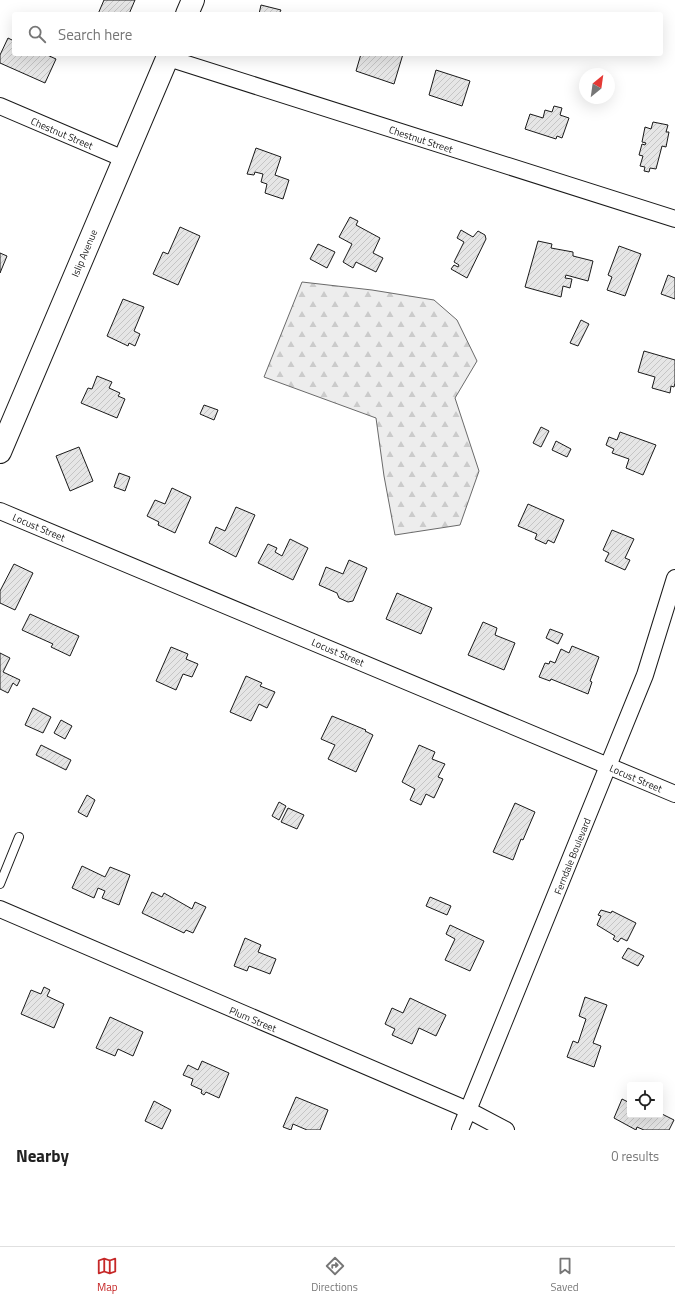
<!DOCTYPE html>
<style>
:root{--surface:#fff;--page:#f6f6f6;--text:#222;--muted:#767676;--line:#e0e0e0;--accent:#c62828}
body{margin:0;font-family:"Titillium Web",sans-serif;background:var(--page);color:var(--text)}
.controls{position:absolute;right:12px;bottom:12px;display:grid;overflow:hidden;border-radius:4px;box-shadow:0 4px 16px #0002}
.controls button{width:36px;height:36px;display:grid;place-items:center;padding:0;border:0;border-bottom:1px solid var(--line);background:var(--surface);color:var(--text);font:20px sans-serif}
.compass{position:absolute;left:579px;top:68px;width:36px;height:36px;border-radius:50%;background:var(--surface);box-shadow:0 4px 16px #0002;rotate:29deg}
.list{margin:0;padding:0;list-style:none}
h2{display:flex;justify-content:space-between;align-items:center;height:52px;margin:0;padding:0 16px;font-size:17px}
h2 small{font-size:13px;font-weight:400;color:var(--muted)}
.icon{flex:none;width:22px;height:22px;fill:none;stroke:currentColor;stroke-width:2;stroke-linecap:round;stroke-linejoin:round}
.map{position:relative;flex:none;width:675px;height:1130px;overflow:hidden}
.search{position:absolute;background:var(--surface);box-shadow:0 4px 16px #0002;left:12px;right:12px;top:12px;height:44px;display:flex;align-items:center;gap:10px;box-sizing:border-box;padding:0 14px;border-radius:4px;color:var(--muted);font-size:15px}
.sheet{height:116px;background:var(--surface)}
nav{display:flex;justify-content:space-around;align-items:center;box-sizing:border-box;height:56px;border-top:1px solid var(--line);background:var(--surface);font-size:11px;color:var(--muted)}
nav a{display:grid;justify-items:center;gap:2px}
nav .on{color:var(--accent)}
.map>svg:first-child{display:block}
.forest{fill:url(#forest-firs);stroke:#6a6a6a}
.building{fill:url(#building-hatch);stroke:#1a1a1a}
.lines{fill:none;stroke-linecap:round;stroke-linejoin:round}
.service-casing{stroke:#1a1a1a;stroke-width:10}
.minor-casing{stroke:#1a1a1a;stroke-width:18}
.primary-casing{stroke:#1a1a1a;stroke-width:24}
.service{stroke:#fff;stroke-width:8}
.minor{stroke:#fff;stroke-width:16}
.primary{stroke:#fff;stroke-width:22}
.labels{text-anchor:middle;stroke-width:3;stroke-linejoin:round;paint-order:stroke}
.street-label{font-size:10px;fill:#1a1a1a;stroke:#fff}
</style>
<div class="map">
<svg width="675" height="1130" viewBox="0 0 675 1130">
<defs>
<pattern id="forest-firs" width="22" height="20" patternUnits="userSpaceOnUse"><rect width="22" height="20" fill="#ededed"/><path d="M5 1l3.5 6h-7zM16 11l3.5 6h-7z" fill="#cbcbcb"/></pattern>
<pattern id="building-hatch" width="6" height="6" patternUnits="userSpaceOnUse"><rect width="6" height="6" fill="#e6e6e6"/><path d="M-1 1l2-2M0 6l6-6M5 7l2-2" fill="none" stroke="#c5c5c5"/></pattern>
</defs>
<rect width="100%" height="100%" fill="#fff"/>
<path class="forest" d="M 302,282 L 372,290 L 434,300 L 457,320 L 477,361 L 455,398 L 479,471 L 460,525 L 395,535 L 384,476 L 376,418 L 264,377 Z"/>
<g class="building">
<path d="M 104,0 L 135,0 L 129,14 L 98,14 Z"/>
<path d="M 261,5 L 281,10 L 279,14 L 259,14 Z"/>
<path d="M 8,38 L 14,41 L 14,54 L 45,54 L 56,59 L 45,83 L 0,63 L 0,55 Z"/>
<path d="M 361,54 L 403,54 L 394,84 L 356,71 Z"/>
<path d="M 436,70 L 470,81 L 462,106 L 429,95 Z"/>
<path d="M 554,106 L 562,108 L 560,115 L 569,118 L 562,138 L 557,136 L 556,139 L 525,129 L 530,114 L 543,118 L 545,110 L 552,112 Z"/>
<path d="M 653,122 L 668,125 L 666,132 L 669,132 L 666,147 L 662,146 L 656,169 L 650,168 L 649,172 L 644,171 L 645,167 L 640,166 L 643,156 L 639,155 L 642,144 L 645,145 L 646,143 L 642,142 L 645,127 L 651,129 Z"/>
<path d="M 256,148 L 281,157 L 275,175 L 289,180 L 283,199 L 265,193 L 267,184 L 261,182 L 263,174 L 255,172 L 254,175 L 247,174 Z"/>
<path d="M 350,217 L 358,221 L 356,225 L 380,238 L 373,253 L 383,258 L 376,272 L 356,262 L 353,268 L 343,262 L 352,244 L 339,237 Z"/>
<path d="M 180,227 L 200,236 L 178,285 L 153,274 L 163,252 L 168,254 Z"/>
<path d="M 461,230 L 473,237 L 478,231 L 485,235 L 486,239 L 467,278 L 451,269 L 454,265 L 458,267 L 459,265 L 454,262 L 464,242 L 457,238 Z"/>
<path d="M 538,241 L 552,244 L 551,248 L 573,252 L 573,256 L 593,261 L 588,281 L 566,275 L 565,278 L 572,279 L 570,288 L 563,286 L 561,297 L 525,287 Z"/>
<path d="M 318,244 L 335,252 L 327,268 L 310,259 Z"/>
<path d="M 619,246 L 641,254 L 625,296 L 607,290 L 612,277 L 608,275 Z"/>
<path d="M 0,253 L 7,256 L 0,273 Z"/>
<path d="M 668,275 L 675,278 L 675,299 L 661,294 Z"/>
<path d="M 123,299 L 144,307 L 134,331 L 140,334 L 135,346 L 129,343 L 128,346 L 107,336 Z"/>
<path d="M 581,320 L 589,324 L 578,346 L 570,343 Z"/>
<path d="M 644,351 L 675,360 L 675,383 L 674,387 L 671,386 L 670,393 L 652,388 L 655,377 L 638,372 Z"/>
<path d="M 97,376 L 112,382 L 109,388 L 120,393 L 118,396 L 125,399 L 117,418 L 81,403 L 88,388 L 92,389 Z"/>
<path d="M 204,405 L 218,410 L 214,420 L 200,414 Z"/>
<path d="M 541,427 L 549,431 L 541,447 L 533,443 Z"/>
<path d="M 620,432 L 656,445 L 643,475 L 626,468 L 629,459 L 612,453 L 614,449 L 606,445 L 609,437 L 617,440 Z"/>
<path d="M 556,441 L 571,449 L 567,457 L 552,450 Z"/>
<path d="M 79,447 L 93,481 L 70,491 L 56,456 Z"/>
<path d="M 119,473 L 130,477 L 125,491 L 114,487 Z"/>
<path d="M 172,488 L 191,497 L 175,533 L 158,525 L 159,522 L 147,516 L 155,500 L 165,504 Z"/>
<path d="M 528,504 L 564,520 L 554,543 L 548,540 L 546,544 L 535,539 L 537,534 L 518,526 Z"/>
<path d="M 236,507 L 255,515 L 236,557 L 209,543 L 216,527 L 225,531 Z"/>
<path d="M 612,530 L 634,539 L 625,558 L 630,560 L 625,570 L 605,561 L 609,553 L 603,550 Z"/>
<path d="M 290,539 L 308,548 L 293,580 L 258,563 L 268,544 L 277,548 L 275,552 L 282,556 Z"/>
<path d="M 349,560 L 367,568 L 353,601 L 348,602 L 339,598 L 337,593 L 319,585 L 326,567 L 343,574 Z"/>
<path d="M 14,564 L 33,573 L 15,610 L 0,603 L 0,591 Z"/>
<path d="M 397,593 L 432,608 L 421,634 L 386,619 Z"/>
<path d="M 30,614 L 79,636 L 70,656 L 51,647 L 53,644 L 22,630 Z"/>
<path d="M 483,622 L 497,628 L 495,635 L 515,643 L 504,670 L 468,655 Z"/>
<path d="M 550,629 L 563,634 L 558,644 L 546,638 Z"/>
<path d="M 572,646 L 599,657 L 590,681 L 592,682 L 588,694 L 551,679 L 550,681 L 539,677 L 545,663 L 549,664 L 550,661 L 555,663 L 561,649 L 569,653 Z"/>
<path d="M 171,647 L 188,654 L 186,659 L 198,664 L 192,677 L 183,674 L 176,690 L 156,681 Z"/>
<path d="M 0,653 L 10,658 L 3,672 L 20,680 L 17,686 L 13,683 L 8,693 L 0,689 Z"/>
<path d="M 246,676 L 262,683 L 260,686 L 275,692 L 267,708 L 259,704 L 251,721 L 230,712 Z"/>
<path d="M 33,708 L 51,717 L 43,733 L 25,725 Z"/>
<path d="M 332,716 L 366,730 L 365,731 L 373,735 L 356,772 L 328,759 L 335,745 L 321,739 Z"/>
<path d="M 61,720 L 72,726 L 65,739 L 54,733 Z"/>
<path d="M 41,745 L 71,760 L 66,770 L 36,755 Z"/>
<path d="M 419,745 L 435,752 L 432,759 L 445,764 L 438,777 L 443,779 L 434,798 L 426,794 L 421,805 L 410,800 L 415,789 L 402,782 Z"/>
<path d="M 87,795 L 95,800 L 87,817 L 78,812 Z"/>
<path d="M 279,802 L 286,806 L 279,820 L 272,816 Z"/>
<path d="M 515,803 L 535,812 L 523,840 L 521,839 L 513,860 L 493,852 Z"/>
<path d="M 288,808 L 304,815 L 297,829 L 281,822 Z"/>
<path d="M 82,866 L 105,877 L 110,867 L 130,875 L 119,905 L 102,898 L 105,891 L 98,888 L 94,898 L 72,888 Z"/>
<path d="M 152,892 L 162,897 L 164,893 L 192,909 L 195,902 L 206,907 L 193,933 L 186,930 L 184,933 L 142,913 Z"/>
<path d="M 430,897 L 451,906 L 447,915 L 426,906 Z"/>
<path d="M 601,910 L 611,913 L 612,911 L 636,923 L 627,941 L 621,938 L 618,942 L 613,939 L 615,936 L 597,925 L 601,916 L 598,915 Z"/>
<path d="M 450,925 L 484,941 L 470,971 L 445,960 L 455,939 L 446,934 Z"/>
<path d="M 245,938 L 261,945 L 258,952 L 276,959 L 270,974 L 249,966 L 247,971 L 234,966 Z"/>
<path d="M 628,948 L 644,956 L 638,966 L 622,958 Z"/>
<path d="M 44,987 L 50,990 L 47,996 L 64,1004 L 54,1028 L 21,1014 L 31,990 L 41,994 Z"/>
<path d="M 585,997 L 607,1005 L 593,1043 L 601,1046 L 594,1067 L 567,1057 L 573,1041 L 578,1043 L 586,1019 L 579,1016 Z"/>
<path d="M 410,998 L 446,1015 L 436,1036 L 419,1028 L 412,1044 L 392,1035 L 395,1029 L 385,1024 L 392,1008 L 403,1013 Z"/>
<path d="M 110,1017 L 143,1032 L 133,1056 L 118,1049 L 115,1056 L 96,1048 Z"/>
<path d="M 202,1061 L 229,1073 L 219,1098 L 206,1092 L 204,1095 L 201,1093 L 202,1090 L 191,1085 L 193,1079 L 183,1075 L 188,1065 L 198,1070 Z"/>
<path d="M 296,1097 L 328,1110 L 320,1130 L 307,1130 L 293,1124 L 291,1130 L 283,1127 Z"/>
<path d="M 622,1099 L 630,1103 L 630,1115 L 660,1115 L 660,1113 L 674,1120 L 669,1130 L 644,1130 L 637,1127 L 636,1130 L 614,1118 Z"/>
<path d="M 154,1101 L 171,1110 L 162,1129 L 145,1121 Z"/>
</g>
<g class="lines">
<defs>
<path id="service" d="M 0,884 L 19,837"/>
<g id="minor">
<path d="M 168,58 L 675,219"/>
<path d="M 0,106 L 124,159"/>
<path d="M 0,511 L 675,794"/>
<path d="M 0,909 L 468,1110 L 506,1130"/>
<path d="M 460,1130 L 645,675 L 675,578"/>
</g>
<g id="primary">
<path d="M 187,14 L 193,0"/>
<path d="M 0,452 L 169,54"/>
</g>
</defs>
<use href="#service" class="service-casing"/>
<use href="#minor" class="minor-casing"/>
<use href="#primary" class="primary-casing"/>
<use href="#service" class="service"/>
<use href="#minor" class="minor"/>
<use href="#primary" class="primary"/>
</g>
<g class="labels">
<g class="street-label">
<text transform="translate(62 133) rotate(23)" y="4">Chestnut Street</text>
<text transform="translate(421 139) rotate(18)" y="4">Chestnut Street</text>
<text transform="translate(84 253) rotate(-67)" y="4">Islip Avenue</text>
<text transform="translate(39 527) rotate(23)" y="4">Locust Street</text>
<text transform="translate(338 652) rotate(23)" y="4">Locust Street</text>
<text transform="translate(636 778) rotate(23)" y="4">Locust Street</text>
<text transform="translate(572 856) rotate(-68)" y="4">Ferndale Boulevard</text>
<text transform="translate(253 1019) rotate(23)" y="4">Plum Street</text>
</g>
</g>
</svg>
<div class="controls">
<button><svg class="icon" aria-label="locate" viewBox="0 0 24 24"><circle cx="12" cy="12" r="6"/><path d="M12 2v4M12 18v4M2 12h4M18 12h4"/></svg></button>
</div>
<svg class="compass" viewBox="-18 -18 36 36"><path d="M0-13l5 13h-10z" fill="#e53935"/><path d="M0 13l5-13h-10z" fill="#767676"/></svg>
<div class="search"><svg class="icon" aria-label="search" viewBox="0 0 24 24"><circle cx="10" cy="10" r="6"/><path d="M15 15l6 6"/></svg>Search here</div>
</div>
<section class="sheet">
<h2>Nearby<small>0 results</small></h2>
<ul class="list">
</ul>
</section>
<nav>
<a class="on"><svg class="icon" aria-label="map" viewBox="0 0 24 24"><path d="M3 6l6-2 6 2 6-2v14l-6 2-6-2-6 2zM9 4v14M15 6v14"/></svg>Map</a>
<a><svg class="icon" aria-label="directions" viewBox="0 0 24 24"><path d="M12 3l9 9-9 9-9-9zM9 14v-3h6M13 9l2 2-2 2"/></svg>Directions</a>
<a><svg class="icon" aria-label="saved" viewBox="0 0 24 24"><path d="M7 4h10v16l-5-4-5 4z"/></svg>Saved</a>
</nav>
